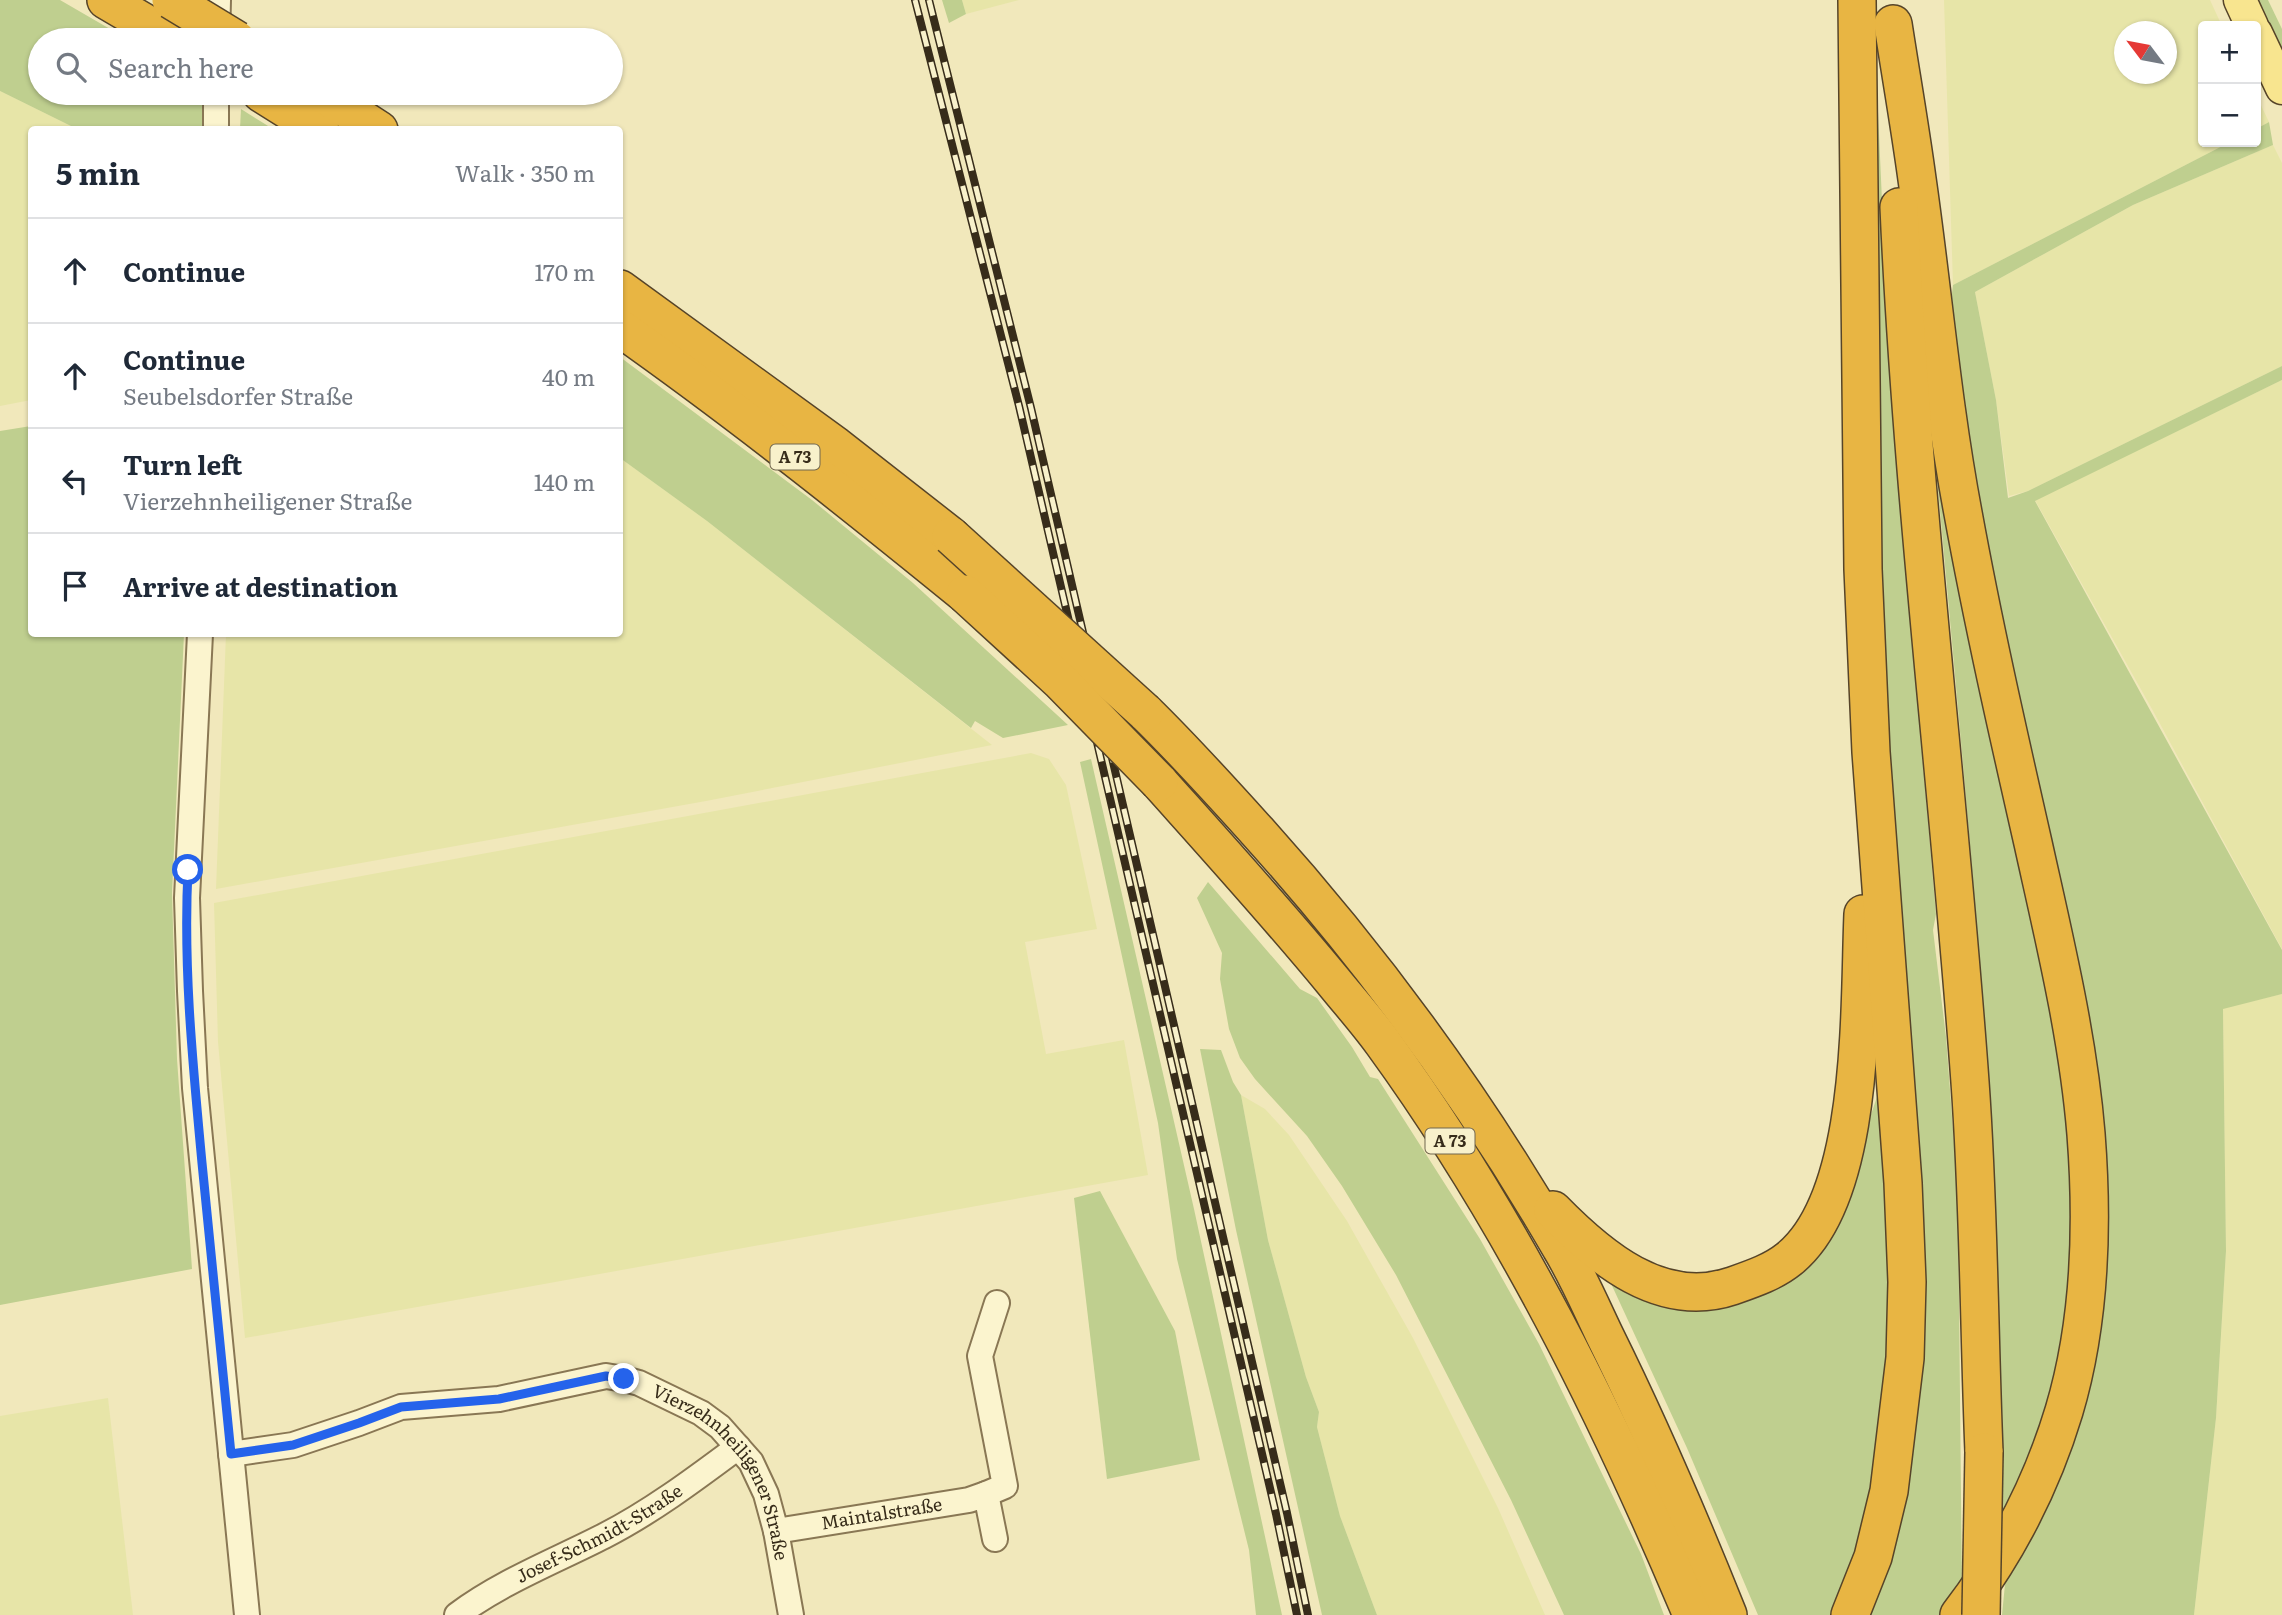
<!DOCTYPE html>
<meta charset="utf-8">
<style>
:root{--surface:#fff;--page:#f6f6f7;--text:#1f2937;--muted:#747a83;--line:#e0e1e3}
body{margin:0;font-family:Literata,serif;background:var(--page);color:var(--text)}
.controls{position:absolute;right:21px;top:21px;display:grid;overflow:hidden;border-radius:7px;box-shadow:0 2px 5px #0004}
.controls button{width:63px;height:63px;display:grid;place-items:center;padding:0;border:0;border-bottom:2px solid var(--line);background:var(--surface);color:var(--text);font:35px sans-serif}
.compass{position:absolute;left:2114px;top:21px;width:63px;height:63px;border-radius:50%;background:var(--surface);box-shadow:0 2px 5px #0004;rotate:302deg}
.stop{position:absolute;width:21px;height:21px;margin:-16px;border:5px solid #2563eb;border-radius:50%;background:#fff}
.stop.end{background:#2563eb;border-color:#fff;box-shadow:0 2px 7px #0008}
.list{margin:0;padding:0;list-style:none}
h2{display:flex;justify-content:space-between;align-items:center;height:91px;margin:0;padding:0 28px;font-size:30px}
h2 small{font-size:23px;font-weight:400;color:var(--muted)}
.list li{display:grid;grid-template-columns:46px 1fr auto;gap:21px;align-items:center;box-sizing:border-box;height:105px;padding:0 28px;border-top:2px solid var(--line)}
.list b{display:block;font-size:26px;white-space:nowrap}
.list p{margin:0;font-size:23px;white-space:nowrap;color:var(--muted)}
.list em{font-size:23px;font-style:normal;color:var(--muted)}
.icon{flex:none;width:38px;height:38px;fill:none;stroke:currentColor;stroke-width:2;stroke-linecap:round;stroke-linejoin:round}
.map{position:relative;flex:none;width:2282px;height:1615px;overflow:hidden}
.search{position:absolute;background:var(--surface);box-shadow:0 2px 5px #0004;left:28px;top:28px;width:595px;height:77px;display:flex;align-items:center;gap:18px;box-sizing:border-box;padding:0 24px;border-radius:38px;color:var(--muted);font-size:26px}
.panel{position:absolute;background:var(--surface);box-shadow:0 2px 5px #0004;left:28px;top:126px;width:595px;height:511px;border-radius:7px}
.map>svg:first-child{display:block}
.farmland{fill:#e7e5a8;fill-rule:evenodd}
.green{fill:#bfcf8f}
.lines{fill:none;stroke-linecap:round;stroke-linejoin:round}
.minor-casing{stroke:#897754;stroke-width:28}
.major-casing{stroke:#564429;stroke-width:35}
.highway-casing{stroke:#564429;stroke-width:40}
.minor{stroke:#fbf4ce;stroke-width:24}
.major{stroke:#f8e58f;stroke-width:32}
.highway{stroke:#e8b543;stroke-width:37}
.rail-casing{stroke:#372c1a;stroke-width:8}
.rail{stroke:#f8f1cb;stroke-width:5;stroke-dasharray:16;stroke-linecap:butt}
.highway-bridge-casing{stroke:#564429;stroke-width:40;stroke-linecap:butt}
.highway-bridge{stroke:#e8b543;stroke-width:37}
.route{stroke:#2563eb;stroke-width:9}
.labels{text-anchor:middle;stroke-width:5;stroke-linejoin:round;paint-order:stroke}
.shield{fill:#f8f1cb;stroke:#71674f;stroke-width:2}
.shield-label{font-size:16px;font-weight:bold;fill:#372c1a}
.street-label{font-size:18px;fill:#372c1a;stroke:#f8f1cb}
</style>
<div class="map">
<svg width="2282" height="1615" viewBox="0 0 2282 1615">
<rect width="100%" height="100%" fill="#f1e8bb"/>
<g class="farmland">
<path d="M 962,0 L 1019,0 L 966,14 Z"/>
<path d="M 1944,0 L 2210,0 L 2222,26 L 2203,26 L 2203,142 L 2230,142 L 1953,285 ZM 2124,32 L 2166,32 L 2166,74 L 2124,74 Z"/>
<path d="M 0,91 L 77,129 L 32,130 L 31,400 L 0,406 Z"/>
<path d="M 2256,95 L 2269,122 L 2256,129 Z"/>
<path d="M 2273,145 L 2282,163 L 2282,366 L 2028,491 L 2009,496 L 1996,400 L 1975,292 L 2133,205 Z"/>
<path d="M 2282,380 L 2282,949 L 2152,709 L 2035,500 Z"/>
<path d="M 620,458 L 707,521 L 992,745 L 706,801 L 216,889 L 226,634 L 620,634 Z"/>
<path d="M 1031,753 L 1049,759 L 1066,785 L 1097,929 L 1025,942 L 1046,1054 L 1124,1040 L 1148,1175 L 245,1338 L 218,1042 L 214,903 Z"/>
<path d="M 2282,994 L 2282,1615 L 2194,1615 L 2216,1418 L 2226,1251 L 2223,1008 Z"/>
<path d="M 1241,1095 L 1265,1109 L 1289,1135 L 1347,1221 L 1413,1338 L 1498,1508 L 1545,1615 L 1377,1615 L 1340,1516 L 1317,1427 L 1319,1412 L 1306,1377 L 1268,1240 Z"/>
<path d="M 108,1398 L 133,1615 L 0,1615 L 0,1416 Z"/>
</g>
<g class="green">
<path d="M 0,0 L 60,0 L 129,40 L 40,40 L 40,93 L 209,93 L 203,126 L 187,130 L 77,129 L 0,91 Z"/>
<path d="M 942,0 L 962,0 L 966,14 L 949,23 Z"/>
<path d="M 2255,0 L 2268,0 L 2282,29 L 2282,57 Z"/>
<path d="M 1876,67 L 1890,380 L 1936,914 L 1933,930 L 1946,1037 L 1958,1196 L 1962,1594 L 1944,1615 L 1866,1615 L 1898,1510 L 1882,655 Z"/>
<path d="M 241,109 L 273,129 L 240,129 Z"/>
<path d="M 2269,122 L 2273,145 L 2133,205 L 1975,292 L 1996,400 L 2008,498 L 2028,491 L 2282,366 L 2282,380 L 2035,501 L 2282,950 L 2282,994 L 2223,1009 L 2226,1251 L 2216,1418 L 2194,1615 L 2002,1615 L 2006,1574 L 2101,1284 L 2011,695 L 1948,325 L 1953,285 L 2230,142 L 2256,142 L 2256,129 Z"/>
<path d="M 620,357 L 812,500 L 913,583 L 1068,725 L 1003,738 L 975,721 L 971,728 L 707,521 L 620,458 Z"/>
<path d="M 31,426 L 32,634 L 184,634 L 172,893 L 177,1059 L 192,1269 L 0,1305 L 0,431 Z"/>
<path d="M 1934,444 L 2071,1093 L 2078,1187 L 2064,1375 L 2000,1535 C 2000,1429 2000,1323 1995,1216 C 1983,958 1957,701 1934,444 Z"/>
<path d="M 1091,759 L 1194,1209 L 1282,1615 L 1256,1615 L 1249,1550 L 1177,1259 L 1158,1123 L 1080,762 Z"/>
<path d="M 1208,882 L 1300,989 L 1317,998 L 1352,1047 L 1370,1077 L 1378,1079 L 1480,1239 L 1539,1344 L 1641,1554 L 1664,1615 L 1564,1615 L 1511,1500 L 1396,1275 L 1342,1186 L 1307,1136 L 1255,1079 L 1240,1058 L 1229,1029 L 1220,979 L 1222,953 L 1197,898 Z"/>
<path d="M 1200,1049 L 1221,1050 L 1233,1082 L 1241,1095 L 1268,1240 L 1306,1377 L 1319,1412 L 1317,1427 L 1340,1516 L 1377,1615 L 1322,1615 L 1236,1230 Z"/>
<path d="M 1880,1088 L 1893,1317 L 1881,1449 L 1861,1542 L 1832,1615 L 1758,1615 L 1687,1448 L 1608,1277 L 1743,1296 L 1859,1150 Z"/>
<path d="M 1100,1191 L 1175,1331 L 1200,1460 L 1107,1479 L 1074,1198 Z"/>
</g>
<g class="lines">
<defs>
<g id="minor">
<path d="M 217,40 L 218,0"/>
<path d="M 216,130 L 216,93"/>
<path d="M 200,634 L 187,898 L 190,991 L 195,1088 L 247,1615"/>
<path id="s1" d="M 231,1454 L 293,1445 L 359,1423 L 401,1407 L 499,1399 L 606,1376 L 624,1379 L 639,1383 L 701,1413 L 720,1427 L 751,1462 L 766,1494 L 776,1531 L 791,1615"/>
<path d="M 986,1494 L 1005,1486 L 980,1356 L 997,1303"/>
<path id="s2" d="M 776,1531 L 969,1500 L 986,1494 L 995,1539"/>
<path id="s3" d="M 457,1615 C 501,1582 555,1561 604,1536 C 651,1512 695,1479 738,1447"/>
</g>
<g id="major">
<path d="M 2240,0 L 2252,26"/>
<path d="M 2256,33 L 2282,88"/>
</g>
<g id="highway">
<path d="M 106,0 L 174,40"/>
<path d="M 1893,24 C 1901,76 1910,127 1917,179 C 1933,290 1942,402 1963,513 C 1983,623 2008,733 2033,843 C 2054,938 2078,1036 2086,1134 C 2093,1224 2090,1324 2064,1411 C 2042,1484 2005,1555 1959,1615"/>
<path d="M 261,93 L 320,130"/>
<path d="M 322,93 L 379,130"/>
<path d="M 1899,207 C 1912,500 1949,790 1970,1082 C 1979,1205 1979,1329 1984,1452"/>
<path d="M 620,289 L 836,446 L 951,536"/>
<path d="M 620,328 C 739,412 852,502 965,594"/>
<path d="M 1145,712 C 1184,750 1220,790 1257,831 C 1372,959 1475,1099 1561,1248 C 1578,1276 1591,1307 1605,1336 C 1650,1427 1690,1520 1728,1615"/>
<path d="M 1159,782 C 1218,848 1277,913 1333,981 C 1350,1002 1368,1022 1383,1043 C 1511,1219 1608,1415 1692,1615"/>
<path d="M 1553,1210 C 1599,1257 1661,1310 1732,1286 C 1752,1279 1773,1272 1789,1259 C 1866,1197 1859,1006 1863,914"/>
<path d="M 1850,1615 L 1873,1557 L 1889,1491 L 1905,1358 L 1907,1282 L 1903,1183 L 1871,752 L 1863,569 L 1857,0"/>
</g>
</defs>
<use href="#minor" class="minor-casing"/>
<use href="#major" class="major-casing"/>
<use href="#highway" class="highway-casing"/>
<use href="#minor" class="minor"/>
<use href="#major" class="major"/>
<use href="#highway" class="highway"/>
<defs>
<g id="rail">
<path d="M 915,0 L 1019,406 L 1276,1514 L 1297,1615"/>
<path d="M 929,0 L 1031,408 L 1287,1513 L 1308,1615"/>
</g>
</defs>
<use href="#rail" class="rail-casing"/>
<use href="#rail" class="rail"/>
<defs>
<g id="highway-bridge">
<path d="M 171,0 L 237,40"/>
<path d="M 951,536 L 1145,712"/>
<path d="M 965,594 L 1060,681 L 1159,782"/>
<path d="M 1981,1615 L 1984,1452"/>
</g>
</defs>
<use href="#highway-bridge" class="highway-bridge-casing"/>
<use href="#highway-bridge" class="highway-bridge"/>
</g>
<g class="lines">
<path class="route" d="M 188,870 C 183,967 193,1066 202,1163 C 212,1260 221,1357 231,1454 L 293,1445 L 359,1423 L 401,1407 L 499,1399 L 606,1376 L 624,1379"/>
</g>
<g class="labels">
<g class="shield">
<rect x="770.5" y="444.5" width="49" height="25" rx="5"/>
<rect x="1425.5" y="1128.5" width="49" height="25" rx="5"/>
</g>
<g class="shield-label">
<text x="795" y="463">A 73</text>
<text x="1450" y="1147">A 73</text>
</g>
<g class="street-label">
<text dy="6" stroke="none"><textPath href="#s1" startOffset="548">Vierzehnheiligener Straße</textPath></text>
<text dy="6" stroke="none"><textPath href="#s2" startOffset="107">Maintalstraße</textPath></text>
<text dy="6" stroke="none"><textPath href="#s3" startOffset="164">Josef-Schmidt-Straße</textPath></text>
</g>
</g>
</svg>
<div class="controls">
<button>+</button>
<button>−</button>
</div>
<svg class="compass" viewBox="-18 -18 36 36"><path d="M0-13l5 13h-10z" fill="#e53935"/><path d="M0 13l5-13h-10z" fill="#747a83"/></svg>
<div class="stop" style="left:188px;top:870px"></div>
<div class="stop end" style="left:624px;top:1379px"></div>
<div class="search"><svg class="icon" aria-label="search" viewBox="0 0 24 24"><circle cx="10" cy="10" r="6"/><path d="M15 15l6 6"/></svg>Search here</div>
<section class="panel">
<h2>5 min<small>Walk · 350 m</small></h2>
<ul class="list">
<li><svg class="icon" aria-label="ahead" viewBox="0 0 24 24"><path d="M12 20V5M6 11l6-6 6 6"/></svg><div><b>Continue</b></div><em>170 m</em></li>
<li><svg class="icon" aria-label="ahead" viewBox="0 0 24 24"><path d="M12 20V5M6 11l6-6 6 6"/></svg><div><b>Continue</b><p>Seubelsdorfer Straße</p></div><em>40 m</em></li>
<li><svg class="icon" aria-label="left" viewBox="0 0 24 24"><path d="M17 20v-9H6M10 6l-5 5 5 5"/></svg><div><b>Turn left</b><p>Vierzehnheiligener Straße</p></div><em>140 m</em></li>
<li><svg class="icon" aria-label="arrive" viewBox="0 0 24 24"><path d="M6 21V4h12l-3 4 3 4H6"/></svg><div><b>Arrive at destination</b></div></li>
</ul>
</section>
</div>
